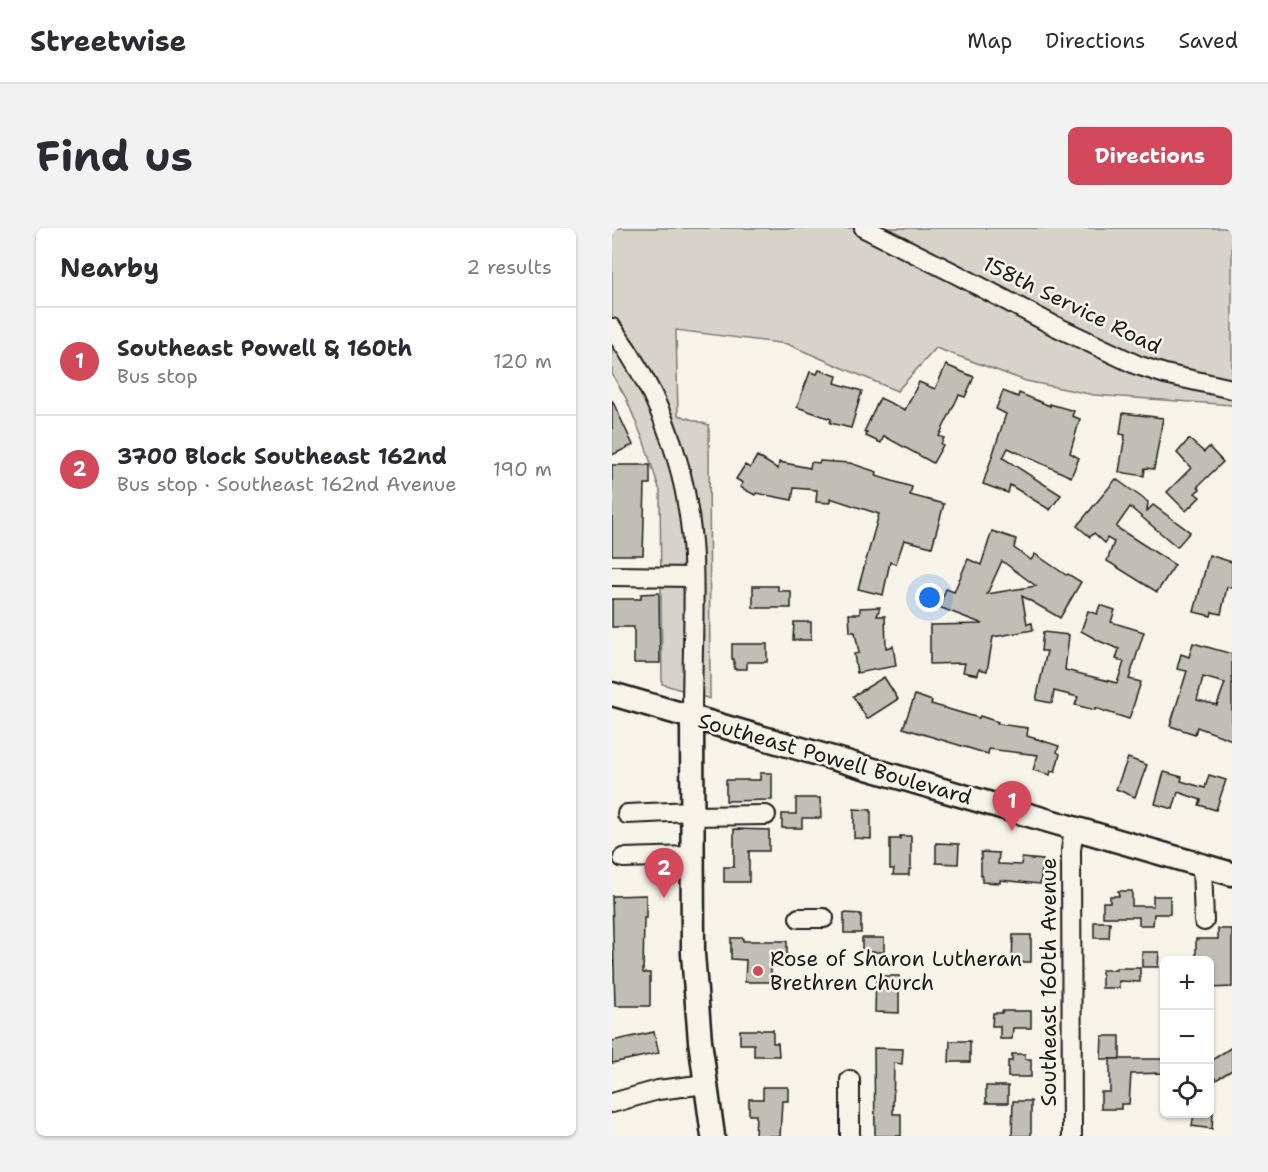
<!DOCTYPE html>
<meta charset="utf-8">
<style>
:root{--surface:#fff;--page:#f2f2f3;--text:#2b2b33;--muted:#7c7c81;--line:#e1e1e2;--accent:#d1495b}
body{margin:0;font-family:"Shantell Sans",sans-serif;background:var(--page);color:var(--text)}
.controls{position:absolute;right:18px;bottom:18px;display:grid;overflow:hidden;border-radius:9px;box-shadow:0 2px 4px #0004}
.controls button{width:54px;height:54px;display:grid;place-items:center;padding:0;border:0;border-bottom:2px solid var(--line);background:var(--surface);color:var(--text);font:30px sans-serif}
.you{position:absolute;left:318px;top:370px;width:21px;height:21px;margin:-15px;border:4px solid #fff;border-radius:50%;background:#1a73e8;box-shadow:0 0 0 9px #1a73e833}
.badge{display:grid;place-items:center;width:39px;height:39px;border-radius:50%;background:var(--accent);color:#fff;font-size:20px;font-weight:700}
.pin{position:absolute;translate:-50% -50px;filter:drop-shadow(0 2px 3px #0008)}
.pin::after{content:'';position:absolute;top:32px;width:21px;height:18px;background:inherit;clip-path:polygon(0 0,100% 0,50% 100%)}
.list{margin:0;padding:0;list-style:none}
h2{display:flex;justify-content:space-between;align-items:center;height:78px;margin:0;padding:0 24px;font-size:26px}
h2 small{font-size:20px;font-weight:400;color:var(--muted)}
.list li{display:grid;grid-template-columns:39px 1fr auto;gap:18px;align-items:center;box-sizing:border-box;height:108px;padding:0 24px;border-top:2px solid var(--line)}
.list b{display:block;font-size:22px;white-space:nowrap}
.list p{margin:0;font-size:20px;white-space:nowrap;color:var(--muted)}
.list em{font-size:20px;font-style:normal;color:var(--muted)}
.icon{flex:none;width:33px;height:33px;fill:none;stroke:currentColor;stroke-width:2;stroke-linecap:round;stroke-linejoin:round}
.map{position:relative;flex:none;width:620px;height:908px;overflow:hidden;border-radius:9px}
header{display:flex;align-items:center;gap:36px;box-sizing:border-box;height:84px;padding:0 30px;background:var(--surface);border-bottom:2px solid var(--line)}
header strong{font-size:28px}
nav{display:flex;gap:33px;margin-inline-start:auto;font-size:21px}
.intro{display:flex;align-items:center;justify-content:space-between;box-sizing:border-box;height:144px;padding:0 36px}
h1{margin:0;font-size:42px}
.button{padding:15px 27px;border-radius:9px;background:var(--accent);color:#fff;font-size:21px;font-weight:700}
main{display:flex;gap:36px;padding:0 36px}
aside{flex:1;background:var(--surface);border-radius:9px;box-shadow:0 2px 4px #0004}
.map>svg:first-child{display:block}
.green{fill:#d7d3cb;stroke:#7a7874;stroke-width:1.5}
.building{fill:#c0beb5;stroke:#1c1c1c;stroke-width:1.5;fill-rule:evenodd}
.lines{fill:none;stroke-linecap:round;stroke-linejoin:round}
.minor-casing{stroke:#1c1c1c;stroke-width:22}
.major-casing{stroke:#1c1c1c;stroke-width:27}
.minor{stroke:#f7f3e8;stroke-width:18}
.major{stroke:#f7f3e8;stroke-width:22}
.poi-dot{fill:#d1495b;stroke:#f7f3e8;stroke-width:2}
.labels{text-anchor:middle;stroke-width:5;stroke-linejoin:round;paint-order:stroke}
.street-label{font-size:21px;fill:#1c1c1c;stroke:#f7f3e8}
.poi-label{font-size:21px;fill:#1c1c1c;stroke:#f7f3e8;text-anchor:start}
</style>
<header>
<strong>Streetwise</strong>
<nav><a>Map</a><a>Directions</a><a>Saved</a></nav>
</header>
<div class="intro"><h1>Find us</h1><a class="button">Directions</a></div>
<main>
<aside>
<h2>Nearby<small>2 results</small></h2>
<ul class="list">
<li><span class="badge">1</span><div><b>Southeast Powell &amp; 160th</b><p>Bus stop</p></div><em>120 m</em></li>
<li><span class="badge">2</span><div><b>3700 Block Southeast 162nd</b><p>Bus stop · Southeast 162nd Avenue</p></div><em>190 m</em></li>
</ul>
</aside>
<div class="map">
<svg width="620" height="908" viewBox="0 0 620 908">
<rect width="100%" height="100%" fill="#f7f3e8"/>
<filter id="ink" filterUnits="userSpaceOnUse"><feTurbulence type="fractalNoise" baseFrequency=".0167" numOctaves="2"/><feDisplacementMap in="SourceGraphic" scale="12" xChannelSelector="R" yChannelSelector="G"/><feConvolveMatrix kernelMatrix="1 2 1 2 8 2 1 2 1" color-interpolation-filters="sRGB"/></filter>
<g filter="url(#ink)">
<path class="green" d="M 0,0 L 620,0 L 620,177 L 482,167 L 414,153 L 324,120 L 285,163 L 175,116 L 64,102 L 66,187 L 97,197 L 98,471 L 50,456 L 48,263 L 32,214 L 14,170 L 0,146 Z"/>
<g class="building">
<path d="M 334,137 L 362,149 L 353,169 L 347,167 L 327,208 L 332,210 L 329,216 L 331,217 L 321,235 L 272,208 L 269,215 L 254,208 L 255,205 L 252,204 L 268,170 L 293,182 L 307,154 L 323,161 Z"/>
<path d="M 207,142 L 225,148 L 223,155 L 250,163 L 239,200 L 218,195 L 219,191 L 185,179 L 198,144 L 205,146 Z"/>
<path d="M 391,163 L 406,169 L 407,165 L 438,178 L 438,176 L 462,183 L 460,188 L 468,191 L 458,225 L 467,230 L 459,249 L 396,220 L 391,230 L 449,267 L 438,282 L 398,257 L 396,265 L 371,256 L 394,186 L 384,181 Z"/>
<path d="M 0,172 L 21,217 L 0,227 Z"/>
<path d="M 511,185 L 551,190 L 542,241 L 533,240 L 532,248 L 507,244 L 513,207 L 508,206 Z"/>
<path d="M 577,211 L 592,224 L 597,219 L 611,234 L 586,258 L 588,261 L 583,265 L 588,269 L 574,283 L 555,264 L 579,240 L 565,225 Z"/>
<path d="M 145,228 L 166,241 L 167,234 L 198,240 L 199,234 L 207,235 L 208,233 L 238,235 L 265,244 L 264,248 L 300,259 L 298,267 L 332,276 L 320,319 L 292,312 L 284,336 L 278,334 L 271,367 L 246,361 L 267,286 L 218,270 L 218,275 L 204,274 L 205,262 L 182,260 L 180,272 L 144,265 L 143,267 L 128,259 L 131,255 L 124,251 L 133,237 L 138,240 Z"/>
<path d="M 0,237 L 38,237 L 38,256 L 33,256 L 31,327 L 0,327 Z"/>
<path d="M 504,251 L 536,274 L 535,283 L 541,277 L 578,304 L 565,319 L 518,279 L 504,299 L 563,337 L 545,364 L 495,333 L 502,314 L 495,310 L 493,315 L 482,305 L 478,309 L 465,298 Z"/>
<path d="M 380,303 L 404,311 L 402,320 L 419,332 L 423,326 L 454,347 L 456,346 L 469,354 L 448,390 L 410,368 L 415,396 L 420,395 L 421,402 L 381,409 L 375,443 L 367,441 L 366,447 L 351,444 L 353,435 L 318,436 L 318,397 L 371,396 L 327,379 L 334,361 L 342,364 L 356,331 L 369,337 ZM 390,333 L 424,358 L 375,366 Z"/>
<path d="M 597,327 L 620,334 L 620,360 L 615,359 L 609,386 L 600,384 L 599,388 L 582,384 Z"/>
<path d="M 141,358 L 166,358 L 166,363 L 179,363 L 179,380 L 141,380 Z"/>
<path d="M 47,365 L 48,435 L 22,435 L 22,399 L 0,399 L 0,371 L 29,371 L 29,366 Z"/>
<path d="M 488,377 L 503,382 L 499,394 L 532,404 L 517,451 L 529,454 L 517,491 L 483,480 L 483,482 L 463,477 L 466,469 L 442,463 L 440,475 L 424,472 L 435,423 L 429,423 L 431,404 L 457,407 L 453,442 L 505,455 L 512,434 L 504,431 L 507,421 L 487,413 L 469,403 L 476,383 L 485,386 Z"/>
<path d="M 268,379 L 265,388 L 273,388 L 274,420 L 281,418 L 284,438 L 245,445 L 242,426 L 247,425 L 243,404 L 238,404 L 237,386 L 248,386 L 248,380 Z"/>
<path d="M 182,394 L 199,394 L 199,412 L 181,412 Z"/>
<path d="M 581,415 L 620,426 L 620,512 L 585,499 L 583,506 L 558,498 L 575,443 L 565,441 L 569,426 L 577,429 ZM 591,449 L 613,455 L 605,477 L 585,472 Z"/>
<path d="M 120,416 L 155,416 L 155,434 L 135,434 L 135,441 L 122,441 L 122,431 L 120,431 Z"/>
<path d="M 272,449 L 286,471 L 255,491 L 241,468 Z"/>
<path d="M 303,467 L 320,473 L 319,476 L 367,490 L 368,488 L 386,494 L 385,496 L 416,500 L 415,508 L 447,518 L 445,524 L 448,526 L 443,544 L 439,543 L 438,547 L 421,542 L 426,527 L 377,521 L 376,526 L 291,500 Z"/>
<path d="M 516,530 L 535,537 L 523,569 L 504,561 Z"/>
<path d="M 552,544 L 570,549 L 569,553 L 593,560 L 597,547 L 614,552 L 604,582 L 587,577 L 589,572 L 566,564 L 561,581 L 543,576 Z"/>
<path d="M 148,545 L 160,545 L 160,572 L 114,573 L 114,552 L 148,552 Z"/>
<path d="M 184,570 L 208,570 L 209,590 L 190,590 L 190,600 L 170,600 L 170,586 L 184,586 Z"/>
<path d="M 242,581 L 259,582 L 259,611 L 242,610 Z"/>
<path d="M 122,601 L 157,602 L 157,623 L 137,623 L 137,654 L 112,654 L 112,639 L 122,639 Z"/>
<path d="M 288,608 L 299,608 L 299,641 L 297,641 L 297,647 L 281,647 L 282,641 L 278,641 L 278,611 L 288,611 Z"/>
<path d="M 324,615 L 347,616 L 346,636 L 324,635 Z"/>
<path d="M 369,624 L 387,625 L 386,636 L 409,637 L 410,630 L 431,632 L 428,656 L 388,652 L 388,655 L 370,654 L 370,647 L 369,647 Z"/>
<path d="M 506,663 L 520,663 L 520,678 L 541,678 L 541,668 L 558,668 L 558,686 L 542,686 L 541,697 L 527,697 L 527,689 L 491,689 L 491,674 L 498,674 L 498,668 L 507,668 Z"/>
<path d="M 34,667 L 34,690 L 32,690 L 31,745 L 38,745 L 38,778 L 3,778 L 0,668 Z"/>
<path d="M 232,685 L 249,686 L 249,705 L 232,705 Z"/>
<path d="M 482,694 L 498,694 L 497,710 L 482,710 Z"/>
<path d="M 606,701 L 620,701 L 620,759 L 597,760 L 597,732 L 584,732 L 584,711 L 606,711 Z"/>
<path d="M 401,707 L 419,707 L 419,734 L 400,734 Z"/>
<path d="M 119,710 L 131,710 L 131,713 L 175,713 L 175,729 L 159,729 L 159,754 L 133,754 L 134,732 L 119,731 Z"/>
<rect x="250" y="710" width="22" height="14"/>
<path d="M 530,724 L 547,724 L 546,739 L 530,739 Z"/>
<path d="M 504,740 L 528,740 L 528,754 L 507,753 L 507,760 L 490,760 L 490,742 L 504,742 Z"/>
<path d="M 264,748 L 287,748 L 287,785 L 263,784 Z"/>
<path d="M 390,783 L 419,783 L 419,800 L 401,800 L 400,811 L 388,811 L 388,798 L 380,798 L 381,785 L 390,785 Z"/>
<path d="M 128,802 L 161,802 L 161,815 L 166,815 L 167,828 L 142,828 L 142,816 L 128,816 Z"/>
<path d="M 42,804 L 47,825 L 0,835 L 0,813 Z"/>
<path d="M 490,808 L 508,808 L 508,831 L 489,831 Z"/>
<path d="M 338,813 L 358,813 L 358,834 L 337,834 Z"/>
<path d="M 620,819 L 620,842 L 604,852 L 597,842 L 597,834 Z"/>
<path d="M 262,820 L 291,821 L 290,836 L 282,835 L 281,886 L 289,886 L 289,908 L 263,908 Z"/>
<path d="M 400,826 L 413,826 L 413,831 L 419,831 L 419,849 L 396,849 L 396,833 L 400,833 Z"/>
<path d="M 498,831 L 552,831 L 552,845 L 519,846 L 517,876 L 509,876 L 509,881 L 489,881 L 489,864 L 498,864 Z"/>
<rect x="374" y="858" width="22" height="17"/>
<path d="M 151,859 L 176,859 L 176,873 L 170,873 L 168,908 L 143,908 L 144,887 L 137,887 L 137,871 L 151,871 Z"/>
<path d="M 401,873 L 419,873 L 419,908 L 400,908 Z"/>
<path d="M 582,885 L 601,885 L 600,901 L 580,898 Z"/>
</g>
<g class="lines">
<defs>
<g id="minor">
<path d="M 252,0 L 344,46 L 441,97 L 525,137 L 553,146 L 620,161"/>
<path d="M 0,100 C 50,168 77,245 81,329 C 83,382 80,436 80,489"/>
<path d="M 0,348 L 81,349"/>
<path d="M 15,586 L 80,583"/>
<path d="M 80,588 L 154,587"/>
<path d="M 11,630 L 80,628"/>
<path d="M 590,638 L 592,693"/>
<path d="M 187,690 L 212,690"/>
<path d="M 0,875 L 46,862 L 94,856"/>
<path d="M 238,908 L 238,852"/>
<path d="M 460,908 L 459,622 L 462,601"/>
</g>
<g id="major">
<path d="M 0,466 L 620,646"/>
<path d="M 80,489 L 81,726 L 88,813 L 101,908"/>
</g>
</defs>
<use href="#minor" class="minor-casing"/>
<use href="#major" class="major-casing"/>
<use href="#minor" class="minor"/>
<use href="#major" class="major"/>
</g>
</g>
<circle class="poi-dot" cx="146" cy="743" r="6"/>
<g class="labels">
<g class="street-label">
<text transform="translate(460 77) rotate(26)" y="7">158th Service Road</text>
<text transform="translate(223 531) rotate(16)" y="7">Southeast Powell Boulevard</text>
<text transform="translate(437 754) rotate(-90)" y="7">Southeast 160th Avenue</text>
</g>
<g class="poi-label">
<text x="158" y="738">Rose of Sharon Lutheran<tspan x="158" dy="24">Brethren Church</tspan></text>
</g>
</g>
</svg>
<div class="controls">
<button>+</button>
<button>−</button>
<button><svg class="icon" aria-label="locate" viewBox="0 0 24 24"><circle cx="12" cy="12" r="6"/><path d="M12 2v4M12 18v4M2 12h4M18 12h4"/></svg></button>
</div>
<div class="you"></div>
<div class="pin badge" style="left:400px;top:603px">1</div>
<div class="pin badge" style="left:52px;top:670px">2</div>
</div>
</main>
